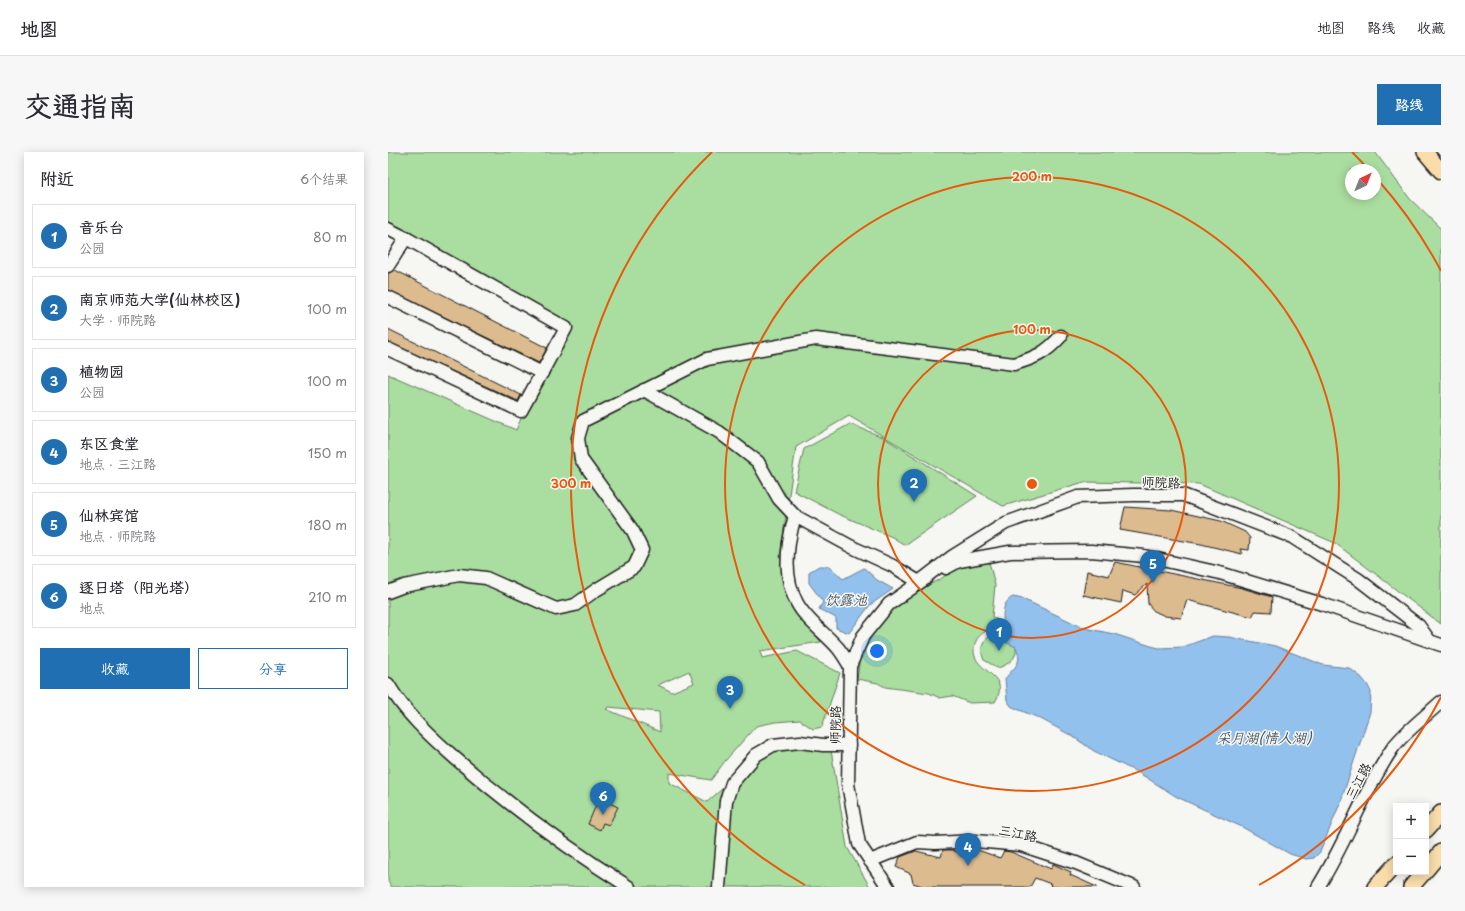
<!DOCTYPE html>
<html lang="zh">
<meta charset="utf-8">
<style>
:root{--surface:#fff;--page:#f7f7f7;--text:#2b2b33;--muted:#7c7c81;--line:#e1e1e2;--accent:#1f6fb2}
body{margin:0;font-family:"Playpen Sans","LXGW WenKai TC",sans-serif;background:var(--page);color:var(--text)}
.controls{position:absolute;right:12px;bottom:12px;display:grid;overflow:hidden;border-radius:0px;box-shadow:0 2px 10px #0003}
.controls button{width:36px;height:36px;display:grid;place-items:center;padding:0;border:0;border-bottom:1px solid var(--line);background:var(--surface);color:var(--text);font:20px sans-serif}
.compass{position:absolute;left:957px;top:12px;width:36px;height:36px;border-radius:50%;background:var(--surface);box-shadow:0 2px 10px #0003;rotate:43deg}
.you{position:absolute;left:489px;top:499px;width:14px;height:14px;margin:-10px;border:3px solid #fff;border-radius:50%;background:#1a73e8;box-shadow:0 0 0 6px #1a73e833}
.badge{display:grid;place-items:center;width:26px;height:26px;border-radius:50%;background:var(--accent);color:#fff;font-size:13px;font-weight:700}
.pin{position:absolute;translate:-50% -33px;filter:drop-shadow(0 1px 2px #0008)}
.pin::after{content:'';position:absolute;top:21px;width:14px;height:12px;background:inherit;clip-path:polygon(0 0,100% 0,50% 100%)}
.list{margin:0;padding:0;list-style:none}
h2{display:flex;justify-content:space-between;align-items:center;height:52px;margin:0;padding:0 16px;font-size:17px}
h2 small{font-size:13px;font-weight:400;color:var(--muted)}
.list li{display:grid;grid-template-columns:26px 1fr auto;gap:12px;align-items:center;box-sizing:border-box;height:64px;margin:0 8px 8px;padding:0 8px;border:1px solid var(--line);border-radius:0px}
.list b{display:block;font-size:15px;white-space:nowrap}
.list p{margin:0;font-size:13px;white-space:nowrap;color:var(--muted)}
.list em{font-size:13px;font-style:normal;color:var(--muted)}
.actions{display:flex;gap:8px;padding:12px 16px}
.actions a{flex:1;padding:9px 0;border:1px solid var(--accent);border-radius:0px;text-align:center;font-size:14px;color:var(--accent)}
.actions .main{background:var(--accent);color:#fff}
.map{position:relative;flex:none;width:1053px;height:735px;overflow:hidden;border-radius:0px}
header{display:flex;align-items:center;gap:24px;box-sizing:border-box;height:56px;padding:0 20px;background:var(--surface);border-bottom:1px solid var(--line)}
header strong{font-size:19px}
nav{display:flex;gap:22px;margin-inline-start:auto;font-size:14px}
.intro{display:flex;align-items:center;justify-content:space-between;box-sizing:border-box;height:96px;padding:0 24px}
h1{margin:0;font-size:28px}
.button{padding:10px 18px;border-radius:0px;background:var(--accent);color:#fff;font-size:14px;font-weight:700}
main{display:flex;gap:24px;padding:0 24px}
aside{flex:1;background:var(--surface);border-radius:0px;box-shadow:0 2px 10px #0003}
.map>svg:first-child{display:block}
.green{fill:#aadea0;stroke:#637d5e;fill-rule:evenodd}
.water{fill:#93c1ed;stroke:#637f99}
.building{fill:#dcbc8f;stroke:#1c1c1c}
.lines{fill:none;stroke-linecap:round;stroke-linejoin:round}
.minor-casing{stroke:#1c1c1c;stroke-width:15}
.major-casing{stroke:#1c1c1c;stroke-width:18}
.minor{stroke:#f6f6f2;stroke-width:12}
.major{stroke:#faddab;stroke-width:15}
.ring{fill:none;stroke:#e8590c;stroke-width:2}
.labels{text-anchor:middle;stroke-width:3;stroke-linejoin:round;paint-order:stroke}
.street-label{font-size:13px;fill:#1c1c1c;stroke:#f6f6f2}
.water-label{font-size:14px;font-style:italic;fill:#465665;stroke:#f6f6f2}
.centre{fill:#e8590c;stroke:#f6f6f2;stroke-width:2}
.ring-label{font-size:12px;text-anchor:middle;font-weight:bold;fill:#e8590c;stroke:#f6f6f2;stroke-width:3;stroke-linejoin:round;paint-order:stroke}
</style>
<header>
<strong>地图</strong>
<nav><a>地图</a><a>路线</a><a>收藏</a></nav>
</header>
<div class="intro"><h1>交通指南</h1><a class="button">路线</a></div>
<main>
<aside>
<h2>附近<small>6个结果</small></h2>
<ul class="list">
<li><span class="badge">1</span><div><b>音乐台</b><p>公园</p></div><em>80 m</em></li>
<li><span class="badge">2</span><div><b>南京师范大学(仙林校区)</b><p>大学 · 师院路</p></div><em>100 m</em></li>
<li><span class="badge">3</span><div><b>植物园</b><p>公园</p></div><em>100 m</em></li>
<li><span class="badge">4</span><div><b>东区食堂</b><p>地点 · 三江路</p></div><em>150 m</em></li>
<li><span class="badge">5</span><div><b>仙林宾馆</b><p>地点 · 师院路</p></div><em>180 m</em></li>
<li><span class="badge">6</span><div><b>逐日塔（阳光塔）</b><p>地点</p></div><em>210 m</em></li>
</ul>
<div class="actions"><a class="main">收藏</a><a>分享</a></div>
</aside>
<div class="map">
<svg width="1053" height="735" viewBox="0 0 1053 735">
<rect width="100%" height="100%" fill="#f6f6f2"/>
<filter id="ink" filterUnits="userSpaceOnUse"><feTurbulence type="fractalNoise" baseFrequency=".025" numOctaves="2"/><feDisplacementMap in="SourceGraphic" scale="8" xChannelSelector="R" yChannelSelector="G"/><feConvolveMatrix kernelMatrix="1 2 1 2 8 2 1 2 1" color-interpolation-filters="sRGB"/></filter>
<g filter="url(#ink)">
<g class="green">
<path d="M 0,0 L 987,0 L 1022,47 L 1053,77 L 1053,472 L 947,391 L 811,332 L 696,330 L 615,354 L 461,264 L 408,295 L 392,404 L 400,445 L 433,490 L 372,499 L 374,506 L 409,499 L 452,521 L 434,575 L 425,577 L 412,568 L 387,570 L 368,574 L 337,609 L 323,628 L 281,621 L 281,631 L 319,650 L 378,599 L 442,592 L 459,695 L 482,735 L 3,735 L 0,729 L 0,222 L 128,278 L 174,173 L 0,70 ZM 963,18 L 987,18 L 987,42 L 963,42 ZM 301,519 L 306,531 L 284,540 L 270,533 ZM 221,555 L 271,560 L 272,580 L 218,557 Z"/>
<path d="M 462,272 L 495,285 L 589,344 L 517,393 L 504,385 L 450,362 L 406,339 L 416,297 Z"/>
<path d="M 601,410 L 607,433 L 604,465 L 610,468 C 605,479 592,478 587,491 C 578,521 626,519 607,550 L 582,551 L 564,544 L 552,546 L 541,541 L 497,535 L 490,531 L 469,527 L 472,506 L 485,482 L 502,460 L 522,444 L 571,416 Z"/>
<path d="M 610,480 C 613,484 617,482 621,486 C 636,499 625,511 610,516 L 596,508 C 590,495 596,485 610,480 Z"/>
</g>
<g class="water">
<path d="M 431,414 L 441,414 L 455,427 L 476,416 L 489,428 L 505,437 L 482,453 L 461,481 L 448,476 L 448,466 L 431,457 L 435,450 L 421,431 L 421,420 Z"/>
<path d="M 625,445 L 635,447 L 696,476 L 726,482 L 763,494 L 771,496 L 795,495 L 825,484 L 841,485 L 887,494 L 935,513 L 961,516 L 973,525 L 979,532 L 983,540 L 982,560 L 953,649 L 932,700 L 926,706 L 918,707 L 902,702 L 854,675 L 789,645 L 751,621 L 706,599 L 684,584 L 651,566 L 629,557 L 623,554 L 619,548 L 617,527 C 627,513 635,513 628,495 L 618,490 C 617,476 609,452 625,445 Z"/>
</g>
<g class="building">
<path d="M 7,118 L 159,196 L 151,211 L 0,138 L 0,121 Z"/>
<path d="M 0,177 L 133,243 L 130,249 L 0,190 Z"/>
<path d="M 737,355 L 783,358 L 833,369 L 857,380 L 862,386 L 861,398 L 852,397 L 854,402 L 813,392 L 732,378 Z"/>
<path d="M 727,410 L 854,436 L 884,445 L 883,460 L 867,459 L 864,465 L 799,448 L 793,466 L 777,464 L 766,459 L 760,452 L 759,432 L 747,443 L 735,439 L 733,451 L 695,443 L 699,419 L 721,424 Z"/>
<path d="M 211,646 L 230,655 L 221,673 L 215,671 L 212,678 L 200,672 Z"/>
<path d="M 587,697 L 612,706 L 616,699 L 623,700 L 663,717 L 665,712 L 683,720 L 682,723 L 709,735 L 662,735 L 663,732 L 647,726 L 642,735 L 537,735 L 525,731 L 523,722 L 508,715 L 512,705 L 528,699 L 553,705 L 555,698 L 564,698 L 583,706 Z"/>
</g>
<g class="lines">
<defs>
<g id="minor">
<path d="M 0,77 L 18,86 L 0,114"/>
<path d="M 0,145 L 154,221"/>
<path d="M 0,197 L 133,259 L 178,176 L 18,86"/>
<path d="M 256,238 L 331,280 L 370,310 L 391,347 L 407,364 L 464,395 L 505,414 L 531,430 L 565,404 L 618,371 L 690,345 L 745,343 L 795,343 L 904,385 L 970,427 L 1031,474 L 1041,488"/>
<path d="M 407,364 C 399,391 395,425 409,451 C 418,468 438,482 450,496 C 455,502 458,508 462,514"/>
<path d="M 558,416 L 571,409 L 622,400 L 703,399 L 756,404 L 832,421 L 934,452 L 1053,493"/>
<path d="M 0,440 L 16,434 L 71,423 L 98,426 L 168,457 L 187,453 L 208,438 L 246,415 L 254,398 L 245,379 L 193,307 L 190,286 L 195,269 L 319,207 L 428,187 L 626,212 C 647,206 658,201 673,184"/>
<path d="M 0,532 C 17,561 42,584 67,606 C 121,653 180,697 241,735"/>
<path d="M 482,709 L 529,690 L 547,691 L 587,689 L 633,693 L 688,711 L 746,735"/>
<path d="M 331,735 L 338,649 L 344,631 L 368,603 L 385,593 L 412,590 L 435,593 L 461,593"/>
<path d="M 500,735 L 471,692 L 460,632 L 462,514 L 475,484 L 501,452 L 538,426"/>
<path d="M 930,735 C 958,691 975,640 1004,597 C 1013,583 1040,562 1053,550"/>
</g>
<g id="major">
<path d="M 1037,0 L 1053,19"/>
<path d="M 1038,678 L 1053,661"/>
<path d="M 1038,718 L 1053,700"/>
<path d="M 987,735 L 1008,712"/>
<path d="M 1023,735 L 1036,720"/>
</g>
</defs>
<use href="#minor" class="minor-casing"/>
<use href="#major" class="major-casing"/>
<use href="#minor" class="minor"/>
<use href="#major" class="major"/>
</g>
</g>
<g class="ring">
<circle cx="644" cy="332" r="154"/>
<circle cx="644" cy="332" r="307"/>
<path d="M1053 545A461 461 0 0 1 871 733M417 733A461 461 0 0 1 324 0M964 0A461 461 0 0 1 981 18M989 27A461 461 0 0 1 1053 119"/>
</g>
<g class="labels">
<g class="street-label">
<text transform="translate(773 330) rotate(2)" y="5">师院路</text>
<text transform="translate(447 573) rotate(-89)" y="5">师院路</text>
<text transform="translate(970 629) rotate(-62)" y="5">三江路</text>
<text transform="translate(630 681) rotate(11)" y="5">三江路</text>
</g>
<g class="water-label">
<text x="458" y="453">饮露池</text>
<text x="876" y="591">采月湖(情人湖)</text>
</g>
</g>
<circle cx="644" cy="332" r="6" class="centre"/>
<g class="ring-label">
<text x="644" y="29">200 m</text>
<text x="644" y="182">100 m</text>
<text x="183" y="336">300 m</text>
</g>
</svg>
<div class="controls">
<button>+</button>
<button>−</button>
</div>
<svg class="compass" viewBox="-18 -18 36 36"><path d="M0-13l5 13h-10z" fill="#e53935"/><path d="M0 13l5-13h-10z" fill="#7c7c81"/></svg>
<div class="you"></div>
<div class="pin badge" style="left:611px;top:499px">1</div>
<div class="pin badge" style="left:526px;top:350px">2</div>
<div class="pin badge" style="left:342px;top:557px">3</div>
<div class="pin badge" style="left:580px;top:714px">4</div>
<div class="pin badge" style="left:765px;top:431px">5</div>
<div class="pin badge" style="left:215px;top:663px">6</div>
</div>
</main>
